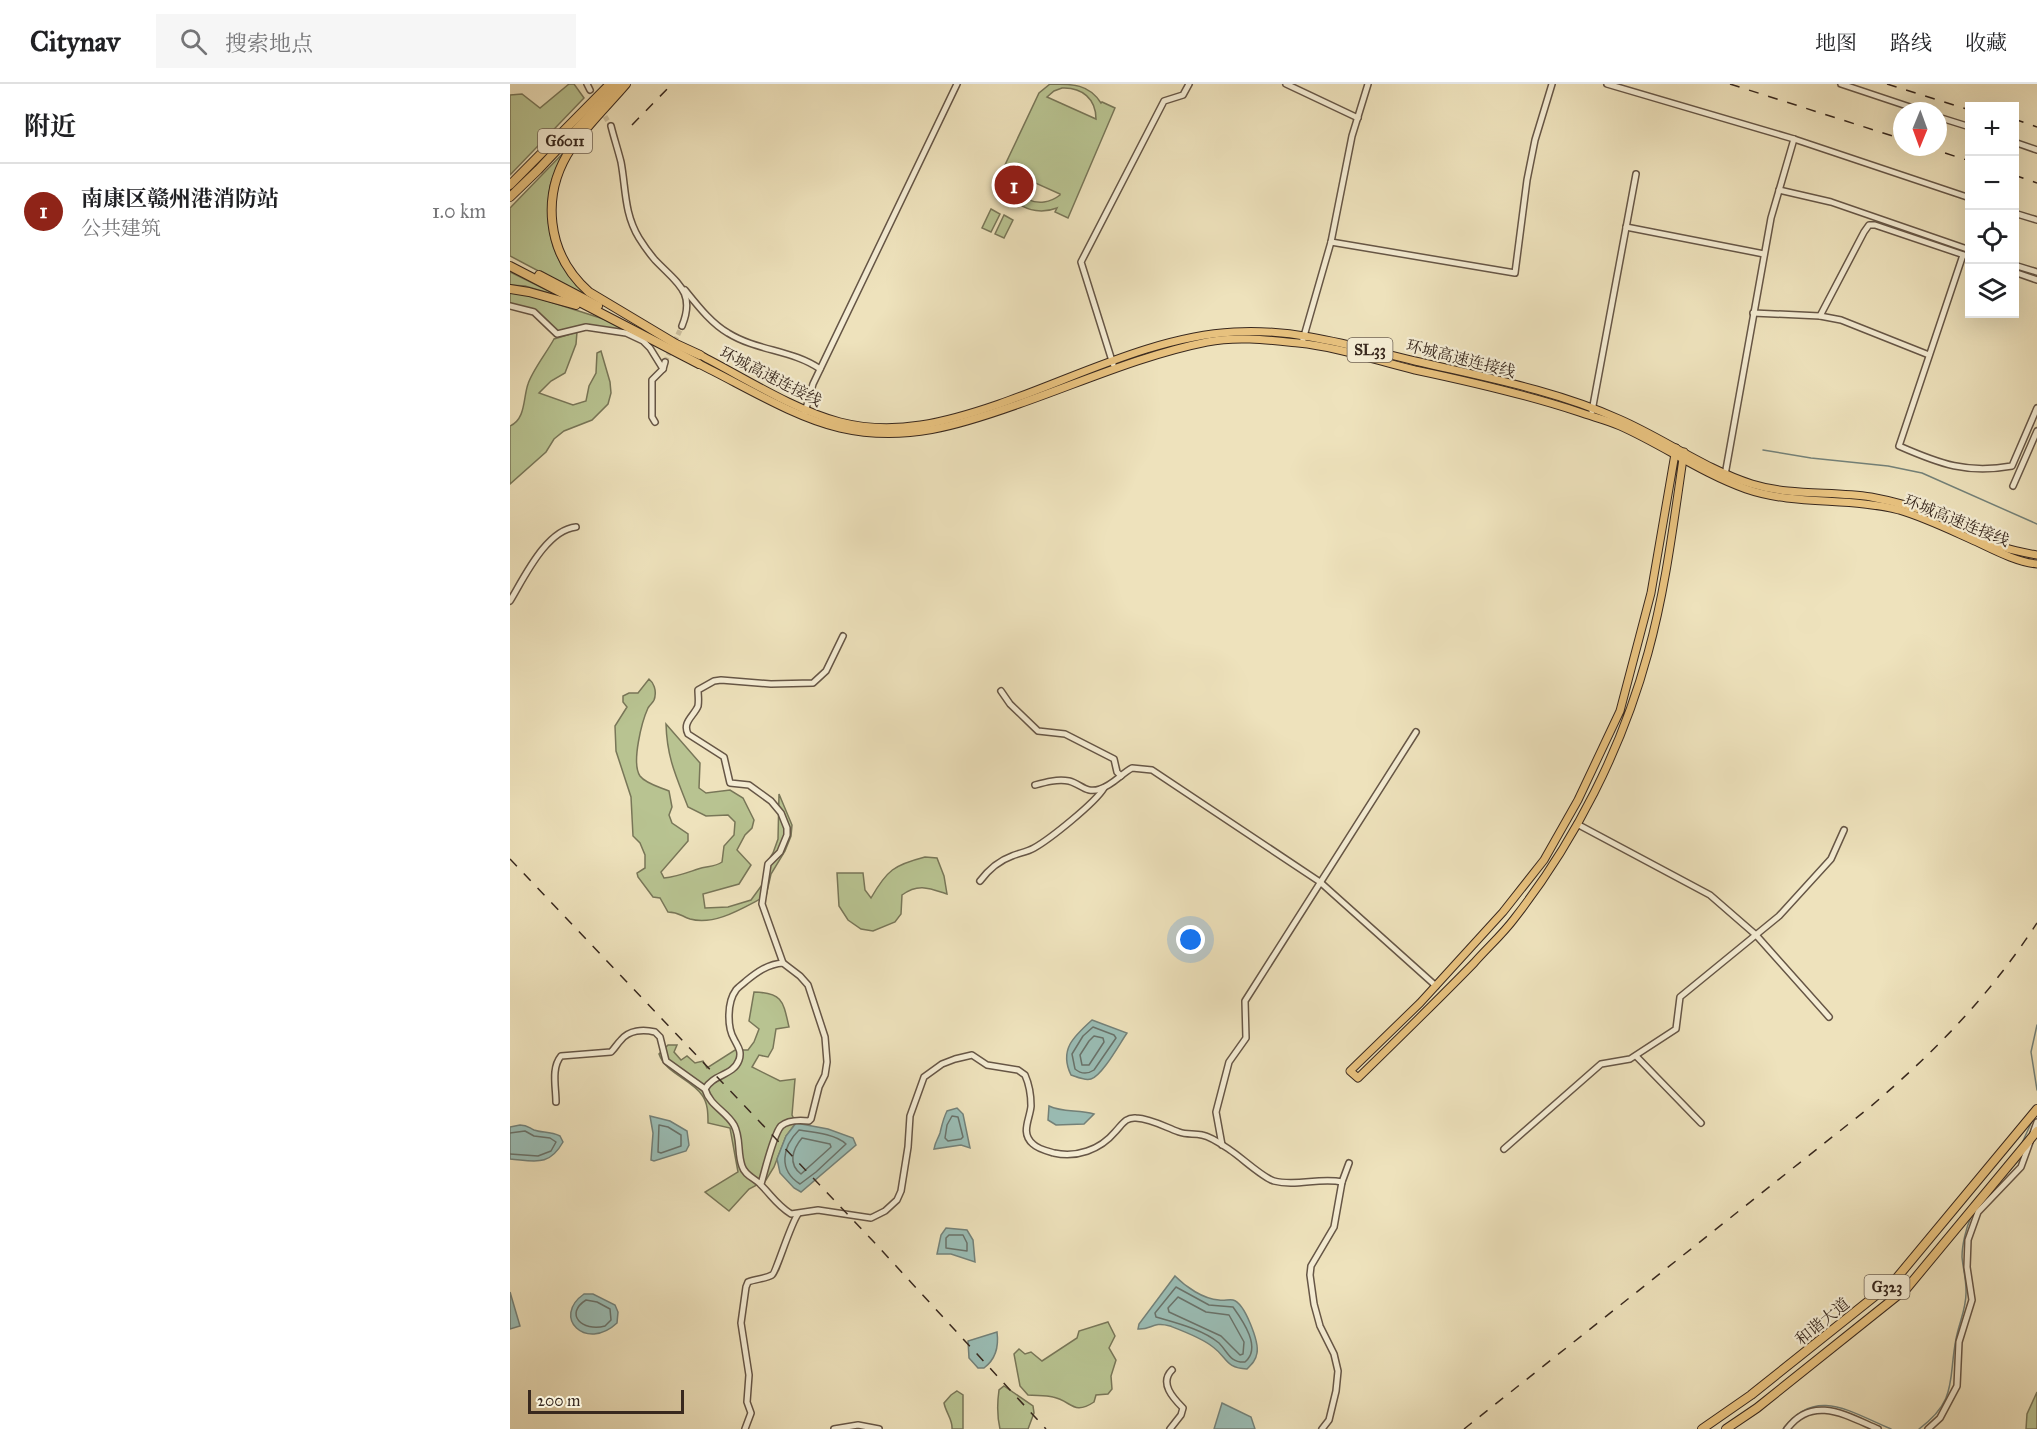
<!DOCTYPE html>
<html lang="zh">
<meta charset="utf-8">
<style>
:root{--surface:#fff;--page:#f6f6f6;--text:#202124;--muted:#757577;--line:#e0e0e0;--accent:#8f2418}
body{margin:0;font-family:"IM FELL Great Primer","Noto Serif SC",serif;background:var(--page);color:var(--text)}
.controls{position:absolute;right:18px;top:18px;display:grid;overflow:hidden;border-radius:0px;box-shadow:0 6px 24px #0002}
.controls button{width:54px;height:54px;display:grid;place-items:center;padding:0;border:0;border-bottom:2px solid var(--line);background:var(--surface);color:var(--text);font:30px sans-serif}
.compass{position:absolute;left:1383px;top:18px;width:54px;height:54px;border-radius:50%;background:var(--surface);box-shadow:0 6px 24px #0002;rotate:181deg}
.scale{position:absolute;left:18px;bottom:15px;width:156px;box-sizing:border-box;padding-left:6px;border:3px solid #38281e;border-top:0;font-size:16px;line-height:21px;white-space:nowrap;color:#38281e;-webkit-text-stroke:4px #f4ecd3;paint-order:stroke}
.you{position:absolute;left:681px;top:856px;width:21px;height:21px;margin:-15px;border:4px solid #fff;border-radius:50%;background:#1a73e8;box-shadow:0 0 0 9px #1a73e833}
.badge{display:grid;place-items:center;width:39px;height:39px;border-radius:50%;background:var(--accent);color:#fff;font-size:20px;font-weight:700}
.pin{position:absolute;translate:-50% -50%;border:3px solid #fff;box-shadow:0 2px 6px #0006}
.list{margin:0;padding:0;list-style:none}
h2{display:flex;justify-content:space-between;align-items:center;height:78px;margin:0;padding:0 24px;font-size:26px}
h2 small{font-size:20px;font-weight:400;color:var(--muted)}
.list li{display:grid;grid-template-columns:39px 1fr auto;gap:18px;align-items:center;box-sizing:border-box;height:96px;padding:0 24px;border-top:2px solid var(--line)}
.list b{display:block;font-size:22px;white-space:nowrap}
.list p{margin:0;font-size:20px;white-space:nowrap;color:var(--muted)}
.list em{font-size:20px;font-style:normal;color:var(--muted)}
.icon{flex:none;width:33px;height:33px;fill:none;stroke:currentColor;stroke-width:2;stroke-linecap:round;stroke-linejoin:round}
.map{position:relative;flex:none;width:1527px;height:1345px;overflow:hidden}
header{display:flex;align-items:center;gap:36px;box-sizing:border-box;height:84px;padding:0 30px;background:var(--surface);border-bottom:2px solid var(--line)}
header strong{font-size:28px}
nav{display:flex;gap:33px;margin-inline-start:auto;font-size:21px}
.search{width:420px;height:54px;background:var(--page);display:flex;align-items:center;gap:15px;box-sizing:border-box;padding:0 21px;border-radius:0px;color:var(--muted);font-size:22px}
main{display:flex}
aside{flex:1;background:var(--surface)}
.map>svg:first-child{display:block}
.green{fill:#b8c391;stroke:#787658;stroke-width:1.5;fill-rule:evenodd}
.water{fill:#9abdb5;stroke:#738179;stroke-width:1.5}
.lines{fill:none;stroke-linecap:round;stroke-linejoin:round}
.shore{stroke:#69726a;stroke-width:1.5}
.stream{stroke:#738179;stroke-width:1.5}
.minor-tunnel{stroke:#cabd9c;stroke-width:5;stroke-dasharray:5 2.5;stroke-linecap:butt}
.minor-casing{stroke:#665646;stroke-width:8}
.major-casing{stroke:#38281e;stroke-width:9}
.highway-casing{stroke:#38281e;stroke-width:10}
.minor{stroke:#f4ecd3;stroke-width:5}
.major{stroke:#e7c17e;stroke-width:7}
.highway{stroke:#e7c17e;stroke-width:8}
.rail{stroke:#38281e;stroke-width:1.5;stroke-dasharray:10 10;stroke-linecap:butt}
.labels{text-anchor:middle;stroke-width:4.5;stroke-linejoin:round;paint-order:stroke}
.shield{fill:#f4ecd3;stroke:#706354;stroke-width:1.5}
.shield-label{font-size:15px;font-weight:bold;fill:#38281e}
.street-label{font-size:16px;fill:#38281e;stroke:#f4ecd3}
</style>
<header>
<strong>Citynav</strong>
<div class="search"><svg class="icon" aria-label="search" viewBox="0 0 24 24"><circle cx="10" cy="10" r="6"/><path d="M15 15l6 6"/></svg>搜索地点</div>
<nav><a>地图</a><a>路线</a><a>收藏</a></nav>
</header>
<main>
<aside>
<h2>附近<small></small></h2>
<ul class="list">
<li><span class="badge">1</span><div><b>南康区赣州港消防站</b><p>公共建筑</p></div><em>1.0 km</em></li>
</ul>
</aside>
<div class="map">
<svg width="1527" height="1345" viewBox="0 0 1527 1345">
<rect width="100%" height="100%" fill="#eee2bc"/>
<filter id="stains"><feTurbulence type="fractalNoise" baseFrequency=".00333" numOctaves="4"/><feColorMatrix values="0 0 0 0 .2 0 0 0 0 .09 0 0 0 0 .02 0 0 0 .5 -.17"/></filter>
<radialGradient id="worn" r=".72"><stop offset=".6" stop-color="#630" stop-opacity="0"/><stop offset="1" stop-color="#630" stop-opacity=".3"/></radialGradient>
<g class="green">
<path d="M 59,0 L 64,0 L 74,14 L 0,91 L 0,11 L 12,10 L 30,24 Z"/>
<path d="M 540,0 C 563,0 579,0 591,19 L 592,18 L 605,24 L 558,134 L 545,128 L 547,124 C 518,135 490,114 494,83 L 529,9 ZM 552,4 C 572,3 586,15 586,35 L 537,13 L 544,7 ZM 501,88 L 550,110 L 550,111 C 530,127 502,115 501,88 Z"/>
<path d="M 57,65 C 52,75 46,85 42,95 C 39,105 38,117 38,127 C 38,169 56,193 87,218 L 0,172 L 0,124 Z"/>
<path d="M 481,125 L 490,130 L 481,148 L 472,144 Z"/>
<path d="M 494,131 L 503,136 L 494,154 L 485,150 Z"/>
<path d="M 0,188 L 49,212 L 15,202 L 0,201 Z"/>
<path d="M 4,208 L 25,213 L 106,239 L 116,244 L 116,249 L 76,243 L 47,250 L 24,228 L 0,222 L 0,209 Z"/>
<path d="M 67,248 L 66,260 L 55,289 L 41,297 L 29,309 L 63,321 L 76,317 L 79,302 L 86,289 L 87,269 L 91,267 L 100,298 L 101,309 L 98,320 L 82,336 L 54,347 L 44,355 L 36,368 L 0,400 L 0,342 C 16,335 13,314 18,300 C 22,287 37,268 44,255 Z"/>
<path d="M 139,595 C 144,599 146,606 145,612 C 145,618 141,619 138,624 C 132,637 121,679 130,692 C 136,700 150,703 159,707 L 162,723 L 159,731 L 162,739 L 178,750 L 178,757 L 151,788 L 154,794 C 166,793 176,789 188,785 C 197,782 205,783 212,778 L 214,762 L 224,751 L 225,738 L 218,731 L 196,732 L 178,723 C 166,692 157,674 156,640 L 190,679 L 189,704 L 196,709 L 220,706 L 233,714 L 244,736 L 242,744 L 235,751 L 227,766 L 241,781 L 229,800 L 193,810 L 195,824 L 218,823 L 241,816 L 252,801 L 256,780 L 263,769 L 268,755 L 269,710 L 282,741 L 281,752 L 275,767 L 261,790 L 256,812 C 234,823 206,842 180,835 C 171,832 169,828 158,828 L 150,814 L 143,813 L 128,793 L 127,789 L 135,784 L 135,771 L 130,759 L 123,752 L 121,713 L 106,667 L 105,642 L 117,623 L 113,618 L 113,612 L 119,609 L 128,609 Z"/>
<path d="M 415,773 L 427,774 L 434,792 L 437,810 C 419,804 408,799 392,811 L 391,830 L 385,838 L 363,847 L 351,845 L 338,836 L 329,822 L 327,789 L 353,789 L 355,806 L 361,814 C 377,786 384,781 415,773 Z"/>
<path d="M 244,908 C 273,909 273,917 279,943 L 266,945 L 263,964 L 258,973 L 249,971 L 242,983 L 270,997 L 285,995 L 282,1031 L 286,1039 L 276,1052 L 264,1083 L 256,1096 L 239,1105 L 219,1127 L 195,1108 L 228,1088 L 220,1044 L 198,1039 C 198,1030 198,1019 192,1011 C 180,994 156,990 149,970 L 158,961 L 167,961 L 164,968 L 171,976 L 177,972 L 185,979 L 193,977 L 197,984 L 225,966 L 238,966 L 244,958 L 249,945 L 239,937 Z"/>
<path d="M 598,1238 L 605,1252 L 599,1264 L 606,1276 L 601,1292 L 602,1305 L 598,1310 L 586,1311 L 584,1318 C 563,1332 562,1317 543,1313 C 535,1311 526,1312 518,1311 L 510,1302 L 504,1270 L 509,1265 L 515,1270 L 521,1268 L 532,1277 L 567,1254 L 569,1247 Z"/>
<path d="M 494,1302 L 523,1322 L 524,1329 L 518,1345 L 490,1345 C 487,1332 487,1320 489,1306 Z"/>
<path d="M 447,1307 L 453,1311 L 453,1345 L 442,1345 C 443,1336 436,1329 434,1319 L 441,1311 Z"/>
<path d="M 1527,1308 L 1527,1345 L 1516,1345 L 1517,1330 Z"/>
</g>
<g class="water">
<path d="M 582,936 L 617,949 C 610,959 592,992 581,995 C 575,997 567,993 561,991 C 549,966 563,953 582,936 Z"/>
<path d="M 539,1022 C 553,1029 569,1025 584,1030 L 574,1040 L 546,1041 L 538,1036 Z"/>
<path d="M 447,1024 L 453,1030 L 460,1064 L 451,1061 L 424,1065 C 425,1058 428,1055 430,1049 C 432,1041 433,1035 437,1027 Z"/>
<path d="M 140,1032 L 160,1037 L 177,1047 L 179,1061 L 176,1067 L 144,1077 L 141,1076 L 143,1049 Z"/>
<path d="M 286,1039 L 318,1045 L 343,1054 L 346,1061 L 291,1108 L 284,1104 L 270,1089 L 267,1075 L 276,1052 Z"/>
<path d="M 10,1041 C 17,1041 18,1043 24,1046 C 32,1049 40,1047 50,1052 L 53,1058 C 39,1083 25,1077 0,1075 L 0,1043 Z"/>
<path d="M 436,1144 L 457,1146 L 463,1156 L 465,1178 L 441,1170 L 427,1170 L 431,1151 Z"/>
<path d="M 665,1192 C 676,1203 693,1215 709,1216 C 714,1217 719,1215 723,1216 C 735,1219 749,1258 747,1269 C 746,1276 742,1280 737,1285 C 715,1284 718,1274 703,1263 C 692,1254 673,1247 660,1242 C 642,1237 642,1246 628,1245 L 629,1240 Z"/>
<path d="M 0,1208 L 10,1242 L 0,1245 Z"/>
<path d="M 74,1210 L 83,1210 L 105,1221 L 108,1228 L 107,1239 C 76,1268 41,1233 74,1210 Z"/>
<path d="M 487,1248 C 489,1263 486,1275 474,1284 L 468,1284 L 459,1274 L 458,1257 Z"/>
<path d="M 712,1319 L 741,1333 L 745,1345 L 704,1345 Z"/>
</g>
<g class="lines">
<g class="shore">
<path d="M 583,943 L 604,951 L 606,954 L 584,986 C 578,990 571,990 565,985 L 562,970 L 573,952 Z"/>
<path d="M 584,952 L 593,954 L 594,958 L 579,981 L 572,981 L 570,971 L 579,957 Z"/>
<path d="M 442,1032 L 448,1033 L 453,1053 L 451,1055 L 438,1057 L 435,1054 L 437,1041 Z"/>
<path d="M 149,1041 L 158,1043 L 171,1051 L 171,1062 L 151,1069 L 148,1068 Z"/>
<path d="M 289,1046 C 303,1048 326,1050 336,1060 L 306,1088 L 290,1100 C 268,1086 272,1063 289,1046 Z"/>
<path d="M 0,1049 L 15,1047 L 24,1052 L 40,1054 L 46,1058 L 41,1067 L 28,1072 L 0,1070"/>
<path d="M 292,1054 L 320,1060 L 321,1063 L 291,1090 C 278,1080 282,1066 292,1054 Z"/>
<path d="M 439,1151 L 453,1151 L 457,1159 L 457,1167 L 436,1164 L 436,1154 Z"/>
<path d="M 666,1203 L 699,1221 L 723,1223 C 733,1237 752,1264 735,1278 C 720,1279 718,1268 709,1259 C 692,1245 666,1239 646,1233 L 645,1229 Z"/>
<path d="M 668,1213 L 696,1228 L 719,1231 L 734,1258 L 733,1270 L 730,1271 L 711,1252 L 659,1228 L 658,1224 Z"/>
<path d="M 76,1216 L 87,1218 L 100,1225 L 101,1236 L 95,1242 C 72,1248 54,1230 76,1216 Z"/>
</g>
<g class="stream">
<path d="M 1253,366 L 1301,374 L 1378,382 L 1412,389 L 1527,440"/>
<path d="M 1527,941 L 1521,968 L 1527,1006"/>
<path d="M 1512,1059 L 1523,1035"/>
<path d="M 1488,1100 L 1508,1077"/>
<path d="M 1273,1345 C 1306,1302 1340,1328 1381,1345"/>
<path d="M 1409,1345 C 1448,1316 1438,1296 1446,1255 C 1449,1238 1457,1224 1456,1206 C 1456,1195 1453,1184 1452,1173 C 1452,1161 1456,1144 1461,1133"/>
</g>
<g class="minor-tunnel">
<path d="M 91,26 L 101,42"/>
<path d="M 155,278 L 172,242"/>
</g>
<defs>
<g id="minor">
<path d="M 77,0 L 80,6"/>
<path d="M 776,0 L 848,34"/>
<path d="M 1097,0 L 1284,55 L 1460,114"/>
<path d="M 1331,0 L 1412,27"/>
<path d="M 1428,33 L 1460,43"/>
<path d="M 101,42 C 104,54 108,66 111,78 C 116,105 114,129 129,154 C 134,162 139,169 145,176 C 167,199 186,208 172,242"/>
<path d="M 1504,58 L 1527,66"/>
<path d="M 1269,106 L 1321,118 L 1460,166"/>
<path d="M 1504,129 L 1527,136"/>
<path d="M 1116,143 L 1254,170"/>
<path d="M 821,158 L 1005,189 L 1017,96 L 1025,56 L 1042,0"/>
<path d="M 1453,171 L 1389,362 C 1430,380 1457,390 1502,382 L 1527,324"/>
<path d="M 1504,181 L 1527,188"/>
<path d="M 1504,188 L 1527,196"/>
<path d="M 175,206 C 188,222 201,239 218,249 C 247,267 283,266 310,285"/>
<path d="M 0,222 L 24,228 L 47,250 L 76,243 L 116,249 L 133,257 L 140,264 L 153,285"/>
<path d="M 1243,229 L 1310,232 L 1354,148 L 1359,141 L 1365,141 L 1460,173"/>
<path d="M 1310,232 L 1331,236 L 1419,271"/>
<path d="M 792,259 L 821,158 L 842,52 L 858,0"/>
<path d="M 603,280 L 571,178 L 654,17 L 673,11 L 679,0"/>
<path d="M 1082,327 L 1126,90"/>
<path d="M 295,328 L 303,300 L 447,0"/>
<path d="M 145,338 L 142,333 L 142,296 L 153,285 L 155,278"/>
<path d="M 1215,391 L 1261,134 L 1284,55"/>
<path d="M 1503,402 L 1527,347"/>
<path d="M 0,517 C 14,494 36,446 66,443"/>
<path d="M 491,607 L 500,620 L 528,647 L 555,650 L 604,675 L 607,688 L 611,692"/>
<path d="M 525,701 C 536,698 547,695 559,697 C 571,700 576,710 590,705 C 603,701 611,690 622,684 L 642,686 L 810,798 L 926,902"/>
<path d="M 1067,740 L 1200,811 L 1246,851 L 1319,933"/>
<path d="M 470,797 C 479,785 488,777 502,772 C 509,769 517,768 524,764 C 540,755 585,719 594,704"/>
<path d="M 273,879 L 252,820 L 258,780 L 270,768 L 277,751 L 277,744 L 271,729 L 261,717 L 239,701 L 220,699 L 214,673 L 178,650 C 172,638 184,632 188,622 C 189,616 188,611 188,606 L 204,597 L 211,596 L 261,600 L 303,599 L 316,587 L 333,552"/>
<path d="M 1126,972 L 1191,1039"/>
<path d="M 46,1018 C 46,1003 41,984 51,972 L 101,968 C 105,964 107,960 111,956 C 119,946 133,945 145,948 L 150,953 L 156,977 L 195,1005"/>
<path d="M 1523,1049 L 1527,1038"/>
<path d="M 712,1061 L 706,1028 L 719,978 L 736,954 L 735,917 L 906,648"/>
<path d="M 994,1065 L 1091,980 L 1120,975 L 1166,945 L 1170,913 L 1269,832 L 1321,775 L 1334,746"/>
<path d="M 251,1100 C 255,1087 263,1051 271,1042 C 278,1036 290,1036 299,1037 L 301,1035 L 309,1003 L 315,991 L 317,978 L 315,953 L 298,901 L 290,892 L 273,879 C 258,880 247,888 236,897 C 233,900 228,903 226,906 C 217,918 217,943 224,955 C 228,963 232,967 229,976 C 223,992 203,990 195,1005 C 200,1022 216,1027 224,1041 C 231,1054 227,1068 232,1082 C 235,1092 245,1094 251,1101 C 263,1113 266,1120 281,1130 L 308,1126 L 361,1134 L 375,1127 L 387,1116 L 391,1107 L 398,1063 L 400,1032 L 414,993 L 432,980 L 445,975 L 462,971 L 477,981 L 508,986 L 515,991 C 519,1000 521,1011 521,1022 C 520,1035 510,1049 523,1060 C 528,1065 537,1067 544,1069 C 566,1074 590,1066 605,1048 C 612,1041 615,1033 626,1034 C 642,1035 655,1043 669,1048 C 677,1051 684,1049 692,1051 C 702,1053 711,1060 720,1066 C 731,1073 753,1094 764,1097 C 786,1103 810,1093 832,1098"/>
<path d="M 235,1345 L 241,1329 L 237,1318 L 239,1291 L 231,1239 L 236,1203 L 238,1198 C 245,1195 255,1195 262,1191 C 266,1189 280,1141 288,1130"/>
<path d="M 324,1345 L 348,1341 L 369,1345"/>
<path d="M 660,1345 L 671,1331 L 673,1324 C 663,1314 649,1299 662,1286"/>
<path d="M 812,1345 L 819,1336 L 826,1307 L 828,1287 L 824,1270 L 810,1242 L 804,1220 L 800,1191 L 801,1182 L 824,1143 L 832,1098 L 839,1079"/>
<path d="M 1277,1345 C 1303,1310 1337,1332 1368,1345"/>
<path d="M 1418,1345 L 1430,1334 L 1447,1302 L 1449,1258 L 1462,1216 L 1457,1183 L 1458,1156 L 1468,1128 L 1511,1083 L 1520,1058"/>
</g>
<g id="major">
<path d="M 190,271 C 233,293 284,326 330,338 C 385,352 437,338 489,320 C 564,294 645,252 724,248 C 786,244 846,263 905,277 C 973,293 1045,306 1109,335 C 1153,354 1195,385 1242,400 C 1281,412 1321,407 1361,413 C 1388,418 1417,427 1442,438 C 1459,446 1475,457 1493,463 C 1504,467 1516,469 1527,471"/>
<path d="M 189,280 C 232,301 285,334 330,344 C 395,359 450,341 509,320 C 572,298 632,271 697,258 C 727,252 759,256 788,259 C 828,263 867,277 905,286 C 962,298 1015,310 1069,328 C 1083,333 1097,336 1110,342 C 1153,361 1191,389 1236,405 C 1285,422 1339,413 1389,426 C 1416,434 1442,447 1467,458 C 1486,467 1507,478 1527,480"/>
<path d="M 1166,364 L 1141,509 L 1110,627 L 1068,716 L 1034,776 L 993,828 L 910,919 L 840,987 L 848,994 C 887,956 926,918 964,879 C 977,864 992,851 1004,835 C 1065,757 1112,665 1138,569 C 1156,504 1164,435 1174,368"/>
</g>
<g id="highway">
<path d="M 116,0 C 99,20 78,40 62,63 C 30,110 36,170 79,208 L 166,260 L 190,271"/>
<path d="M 0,101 L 100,0"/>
<path d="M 0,113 L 28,86 L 109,0"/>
<path d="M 0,182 L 189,280"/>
<path d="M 29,191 L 88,222"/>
<path d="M 0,205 L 19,208 L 66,221"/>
<path d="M 1192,1345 L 1241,1311 L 1385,1196 L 1527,1025"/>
<path d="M 1216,1345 L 1247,1324 L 1397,1204 L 1527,1047"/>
</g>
</defs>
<use href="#minor" class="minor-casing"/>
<use href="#major" class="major-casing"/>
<use href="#highway" class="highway-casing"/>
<use href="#minor" class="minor"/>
<use href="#major" class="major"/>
<use href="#highway" class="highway"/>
<g class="rail">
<path d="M 1220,0 L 1392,55"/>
<path d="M 1377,0 L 1460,26"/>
<path d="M 1504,35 L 1527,43"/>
<path d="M 122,41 L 162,0"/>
<path d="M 1416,63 L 1460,77"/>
<path d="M 1504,91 L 1527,99"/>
<path d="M 0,775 L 363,1157 L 536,1345"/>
<path d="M 954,1345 L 1360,1023 C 1427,966 1479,912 1527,839"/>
</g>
</g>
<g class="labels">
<g class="shield">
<rect x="28" y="45" width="54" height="24" rx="4.5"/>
<rect x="837.5" y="254" width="45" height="24" rx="4.5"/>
<rect x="1354.5" y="1191" width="45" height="24" rx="4.5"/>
</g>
<g class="shield-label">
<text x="55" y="62">G6011</text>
<text x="860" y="271">SL33</text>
<text x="1377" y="1208">G323</text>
</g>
<g class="street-label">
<text transform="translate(951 274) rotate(14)" y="6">环城高速连接线</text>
<text transform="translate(261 292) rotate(27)" y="6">环城高速连接线</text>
<text transform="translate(1447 436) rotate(22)" y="6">环城高速连接线</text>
<text transform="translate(1312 1237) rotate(-39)" y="6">和谐大道</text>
</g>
</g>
<rect width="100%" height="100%" filter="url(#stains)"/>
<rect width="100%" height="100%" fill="url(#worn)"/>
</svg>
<div class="controls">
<button>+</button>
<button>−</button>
<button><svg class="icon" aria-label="locate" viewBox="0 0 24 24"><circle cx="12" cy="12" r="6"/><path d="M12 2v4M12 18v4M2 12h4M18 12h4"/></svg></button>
<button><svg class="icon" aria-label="layers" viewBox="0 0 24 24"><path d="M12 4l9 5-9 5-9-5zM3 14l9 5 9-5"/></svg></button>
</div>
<svg class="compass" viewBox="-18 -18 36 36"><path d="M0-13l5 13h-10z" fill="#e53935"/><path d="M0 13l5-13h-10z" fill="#757577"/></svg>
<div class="scale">200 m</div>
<div class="you"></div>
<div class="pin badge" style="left:504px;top:101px">1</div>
</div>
</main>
